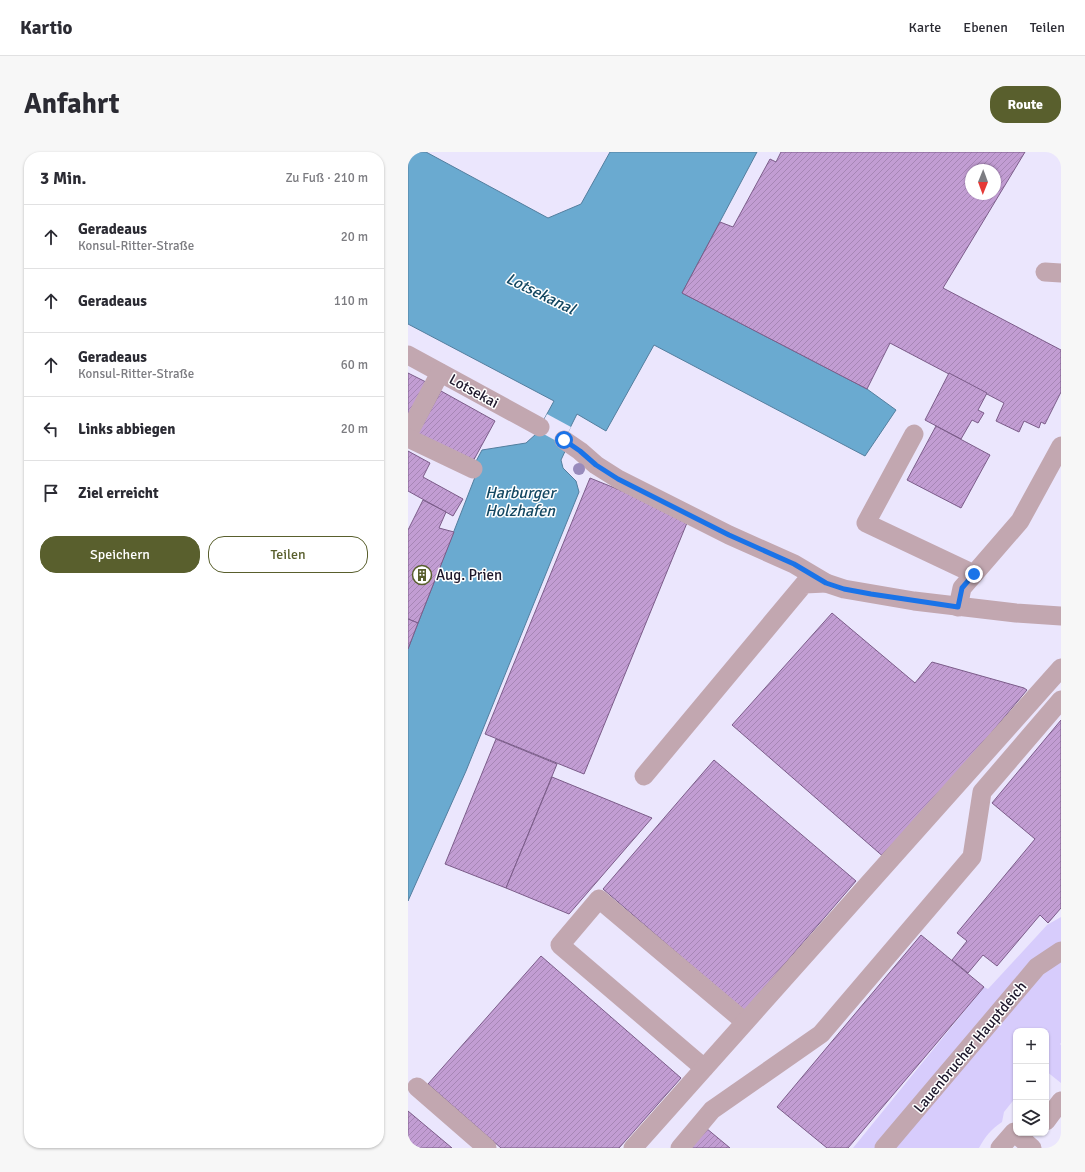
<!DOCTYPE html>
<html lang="de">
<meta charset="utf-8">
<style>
:root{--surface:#fff;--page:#f7f7f7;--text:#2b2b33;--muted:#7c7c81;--line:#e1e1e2;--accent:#595f2d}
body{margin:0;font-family:Signika,sans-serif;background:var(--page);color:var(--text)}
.controls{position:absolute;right:12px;bottom:12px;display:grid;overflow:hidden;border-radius:8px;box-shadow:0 1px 3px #0004}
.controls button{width:36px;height:36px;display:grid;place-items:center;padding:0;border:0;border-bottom:1px solid var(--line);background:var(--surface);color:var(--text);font:20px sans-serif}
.compass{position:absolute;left:557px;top:12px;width:36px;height:36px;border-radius:50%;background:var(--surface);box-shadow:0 1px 3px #0004;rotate:181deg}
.stop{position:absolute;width:12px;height:12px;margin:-9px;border:3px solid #1a73e8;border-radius:50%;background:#fff}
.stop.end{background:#1a73e8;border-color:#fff;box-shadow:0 1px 4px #0008}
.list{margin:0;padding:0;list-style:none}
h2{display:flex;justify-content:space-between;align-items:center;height:52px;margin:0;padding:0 16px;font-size:17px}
h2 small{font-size:13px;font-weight:400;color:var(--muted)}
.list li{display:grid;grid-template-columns:26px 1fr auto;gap:12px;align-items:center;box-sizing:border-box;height:64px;padding:0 16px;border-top:1px solid var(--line)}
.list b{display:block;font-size:15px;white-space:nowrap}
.list p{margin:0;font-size:13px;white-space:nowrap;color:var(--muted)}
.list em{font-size:13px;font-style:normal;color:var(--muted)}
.actions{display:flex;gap:8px;padding:12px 16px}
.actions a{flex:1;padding:9px 0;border:1px solid var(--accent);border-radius:16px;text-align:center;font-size:14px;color:var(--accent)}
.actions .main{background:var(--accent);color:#fff}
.icon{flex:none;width:22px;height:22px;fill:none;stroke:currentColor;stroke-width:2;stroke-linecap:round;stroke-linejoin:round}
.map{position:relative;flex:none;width:653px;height:996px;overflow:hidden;border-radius:16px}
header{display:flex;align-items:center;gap:24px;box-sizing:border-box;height:56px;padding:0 20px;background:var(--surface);border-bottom:1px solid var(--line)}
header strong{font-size:19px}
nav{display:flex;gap:22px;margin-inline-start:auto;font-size:14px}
.intro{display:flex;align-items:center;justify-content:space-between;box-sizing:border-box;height:96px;padding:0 24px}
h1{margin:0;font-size:28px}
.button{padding:10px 18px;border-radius:16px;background:var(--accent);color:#fff;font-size:14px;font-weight:700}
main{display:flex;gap:24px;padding:0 24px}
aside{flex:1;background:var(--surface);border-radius:16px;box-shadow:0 1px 3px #0004}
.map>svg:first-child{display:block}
.grass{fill:#d7ccfc}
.water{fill:#6aaad0;stroke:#537e9e}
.pier{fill:#ebe6fd}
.building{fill:url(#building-hatch);stroke:#7b5c89;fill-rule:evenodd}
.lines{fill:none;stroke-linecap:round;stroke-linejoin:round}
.minor{stroke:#c2a7b0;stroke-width:19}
.tree{fill:#988abc}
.route{stroke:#1a73e8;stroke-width:5}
.labels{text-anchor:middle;stroke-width:3;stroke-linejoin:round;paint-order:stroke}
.street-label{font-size:15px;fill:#1d172b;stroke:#fff}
.poi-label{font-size:15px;fill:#1d172b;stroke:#fff;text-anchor:start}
.water-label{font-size:16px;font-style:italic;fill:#134761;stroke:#fff}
</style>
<header>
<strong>Kartio</strong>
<nav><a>Karte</a><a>Ebenen</a><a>Teilen</a></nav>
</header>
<div class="intro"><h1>Anfahrt</h1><a class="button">Route</a></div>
<main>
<aside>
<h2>3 Min.<small>Zu Fuß · 210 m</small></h2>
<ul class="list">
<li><svg class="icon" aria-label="ahead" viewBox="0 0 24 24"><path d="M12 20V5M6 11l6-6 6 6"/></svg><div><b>Geradeaus</b><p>Konsul-Ritter-Straße</p></div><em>20 m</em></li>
<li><svg class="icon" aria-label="ahead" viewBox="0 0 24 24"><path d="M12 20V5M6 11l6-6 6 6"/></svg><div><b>Geradeaus</b></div><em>110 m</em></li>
<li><svg class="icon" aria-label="ahead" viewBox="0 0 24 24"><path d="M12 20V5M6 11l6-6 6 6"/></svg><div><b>Geradeaus</b><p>Konsul-Ritter-Straße</p></div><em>60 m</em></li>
<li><svg class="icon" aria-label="left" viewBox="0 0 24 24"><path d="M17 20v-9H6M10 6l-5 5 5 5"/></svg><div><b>Links abbiegen</b></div><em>20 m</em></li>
<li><svg class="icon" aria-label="arrive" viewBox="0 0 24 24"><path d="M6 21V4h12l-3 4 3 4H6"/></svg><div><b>Ziel erreicht</b></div></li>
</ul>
<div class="actions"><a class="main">Speichern</a><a>Teilen</a></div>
</aside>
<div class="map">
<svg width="653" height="996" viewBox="0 0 653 996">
<defs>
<pattern id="building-hatch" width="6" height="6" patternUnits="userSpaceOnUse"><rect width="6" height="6" fill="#c29dd3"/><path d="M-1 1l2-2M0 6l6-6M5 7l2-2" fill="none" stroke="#a686b5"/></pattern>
</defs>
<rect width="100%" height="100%" fill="#ebe6fd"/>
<g class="grass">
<path d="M 653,765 L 653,790 L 469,996 L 445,996 L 576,835 L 580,837 L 639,773 Z"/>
<path d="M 653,808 L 653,891 L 652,892 L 653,893 L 653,931 L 638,919 L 638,879 L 608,879 L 608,945 L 596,960 L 594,970 C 583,977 577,985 571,996 L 487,996 L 627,829 Z"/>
</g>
<path class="water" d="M 3,0 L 18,0 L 140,66 L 173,52 L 202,0 L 349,0 L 274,141 L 459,237 L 488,258 L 457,304 L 246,193 L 198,279 L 169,262 L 154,292 L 159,295 L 153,308 L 155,316 L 168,329 L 171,340 L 58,619 L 0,749 L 0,497 L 69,320 L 66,313 L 74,298 L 118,291 L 128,282 L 146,249 L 0,172 L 0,10 Z"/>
<path class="pier" d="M 139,262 L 163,275 L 154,292 L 130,279 Z"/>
<g class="building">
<path d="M 373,0 L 617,0 L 535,136 L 653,198 L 653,240 L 637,272 L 633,270 L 631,276 L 616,269 L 611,280 L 588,269 L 596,251 L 482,191 L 459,237 L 274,141 L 312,70 L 325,75 L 362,7 L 368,10 ZM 563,18 L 587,18 L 587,42 L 563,42 Z"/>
<path d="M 0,221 L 18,230 L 0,265 Z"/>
<path d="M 541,221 L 579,241 L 570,258 L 576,261 L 570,271 L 564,268 L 553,287 L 517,268 Z"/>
<path d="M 33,239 L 87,269 L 63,313 L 9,283 Z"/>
<path d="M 528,274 L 582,303 L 553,356 L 499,328 Z"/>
<path d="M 0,299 L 22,311 L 15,325 L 55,347 L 45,364 L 0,339 Z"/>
<path d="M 182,326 L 281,366 L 176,622 L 77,582 Z"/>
<path d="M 15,348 L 38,360 L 31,376 L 46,380 L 10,471 L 0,467 L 0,378 Z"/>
<path d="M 424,461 L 507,531 L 524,510 L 616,536 L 619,538 L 478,707 L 324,573 Z"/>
<path d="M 0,467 L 10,471 L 0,497 Z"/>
<path d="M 653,568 L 653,756 L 640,771 L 632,763 L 589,814 L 575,803 L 560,821 L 544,808 L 559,789 L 549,781 L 627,687 L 584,651 Z"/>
<path d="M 88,587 L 149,612 L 98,736 L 37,712 Z"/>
<path d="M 306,608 L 448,729 L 336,859 L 195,737 Z"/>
<path d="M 144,625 L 244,666 L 161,762 L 98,736 Z"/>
<path d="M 513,783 L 576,835 L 440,996 L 419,996 L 369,955 Z"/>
<path d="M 133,804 L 273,926 L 211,996 L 93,996 L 20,932 Z"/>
<path d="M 0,959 L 44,996 L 0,996 Z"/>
<path d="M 298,976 L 322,996 L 282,996 Z"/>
</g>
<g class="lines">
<g class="minor">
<path d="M 637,120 L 653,121"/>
<path d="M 0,203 L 132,275"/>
<path d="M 0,282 L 32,221"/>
<path d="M 506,282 L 458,371 L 566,422"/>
<path d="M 0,286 L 65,317"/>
<path d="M 156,288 L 172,299 L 188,313 L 210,327 L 321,383 L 386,412 L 418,431 L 436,437 L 506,449 L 608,461 L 653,464"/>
<path d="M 550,455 L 554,436 L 612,369 L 653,294"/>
<path d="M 236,624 L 396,432 L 418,431"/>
<path d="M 296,916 L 152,793 L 191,747 L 337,870"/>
<path d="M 9,935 L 79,996"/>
<path d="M 638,969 L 653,949"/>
<path d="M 225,996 L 653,516"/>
<path d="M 272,996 L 304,958 L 413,882 L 564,705 L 574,640 L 653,548"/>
<path d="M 476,996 L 629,815 L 653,799"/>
<path d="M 592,996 L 606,980 L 624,996"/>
</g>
</g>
<circle class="tree" cx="171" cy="317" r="6"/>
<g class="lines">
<path class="route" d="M 156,288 L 172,299 L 188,313 L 210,327 L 321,383 L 386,412 L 418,431 L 436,437 L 463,442 L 550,455 L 554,436 L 566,422"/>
</g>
<defs>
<symbol id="building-ring" viewBox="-11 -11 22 22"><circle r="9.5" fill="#fff" stroke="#595f2d" stroke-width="1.5"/><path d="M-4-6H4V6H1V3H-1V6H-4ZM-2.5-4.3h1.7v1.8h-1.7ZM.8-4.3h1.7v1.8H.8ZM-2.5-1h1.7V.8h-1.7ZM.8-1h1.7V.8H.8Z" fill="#595f2d"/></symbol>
</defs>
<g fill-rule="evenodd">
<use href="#building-ring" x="3" y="412" width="22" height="22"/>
</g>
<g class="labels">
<g class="street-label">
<text transform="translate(66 239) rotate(29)" y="5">Lotsekai</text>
<text transform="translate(562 895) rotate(-50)" y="5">Lauenbrucher Hauptdeich</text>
</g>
<g class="poi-label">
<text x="28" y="428">Aug. Prien</text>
</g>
<g class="water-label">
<text transform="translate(133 141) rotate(26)" y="6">Lotsekanal</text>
<text x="112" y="346">Harburger<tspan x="112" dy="18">Holzhafen</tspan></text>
</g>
</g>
</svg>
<div class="controls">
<button>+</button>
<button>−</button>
<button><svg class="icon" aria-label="layers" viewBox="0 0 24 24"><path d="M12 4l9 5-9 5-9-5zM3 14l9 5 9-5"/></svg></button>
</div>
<svg class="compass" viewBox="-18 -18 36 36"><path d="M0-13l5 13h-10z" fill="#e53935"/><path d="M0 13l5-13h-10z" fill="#7c7c81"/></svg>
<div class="stop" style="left:156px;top:288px"></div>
<div class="stop end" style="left:566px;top:422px"></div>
</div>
</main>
